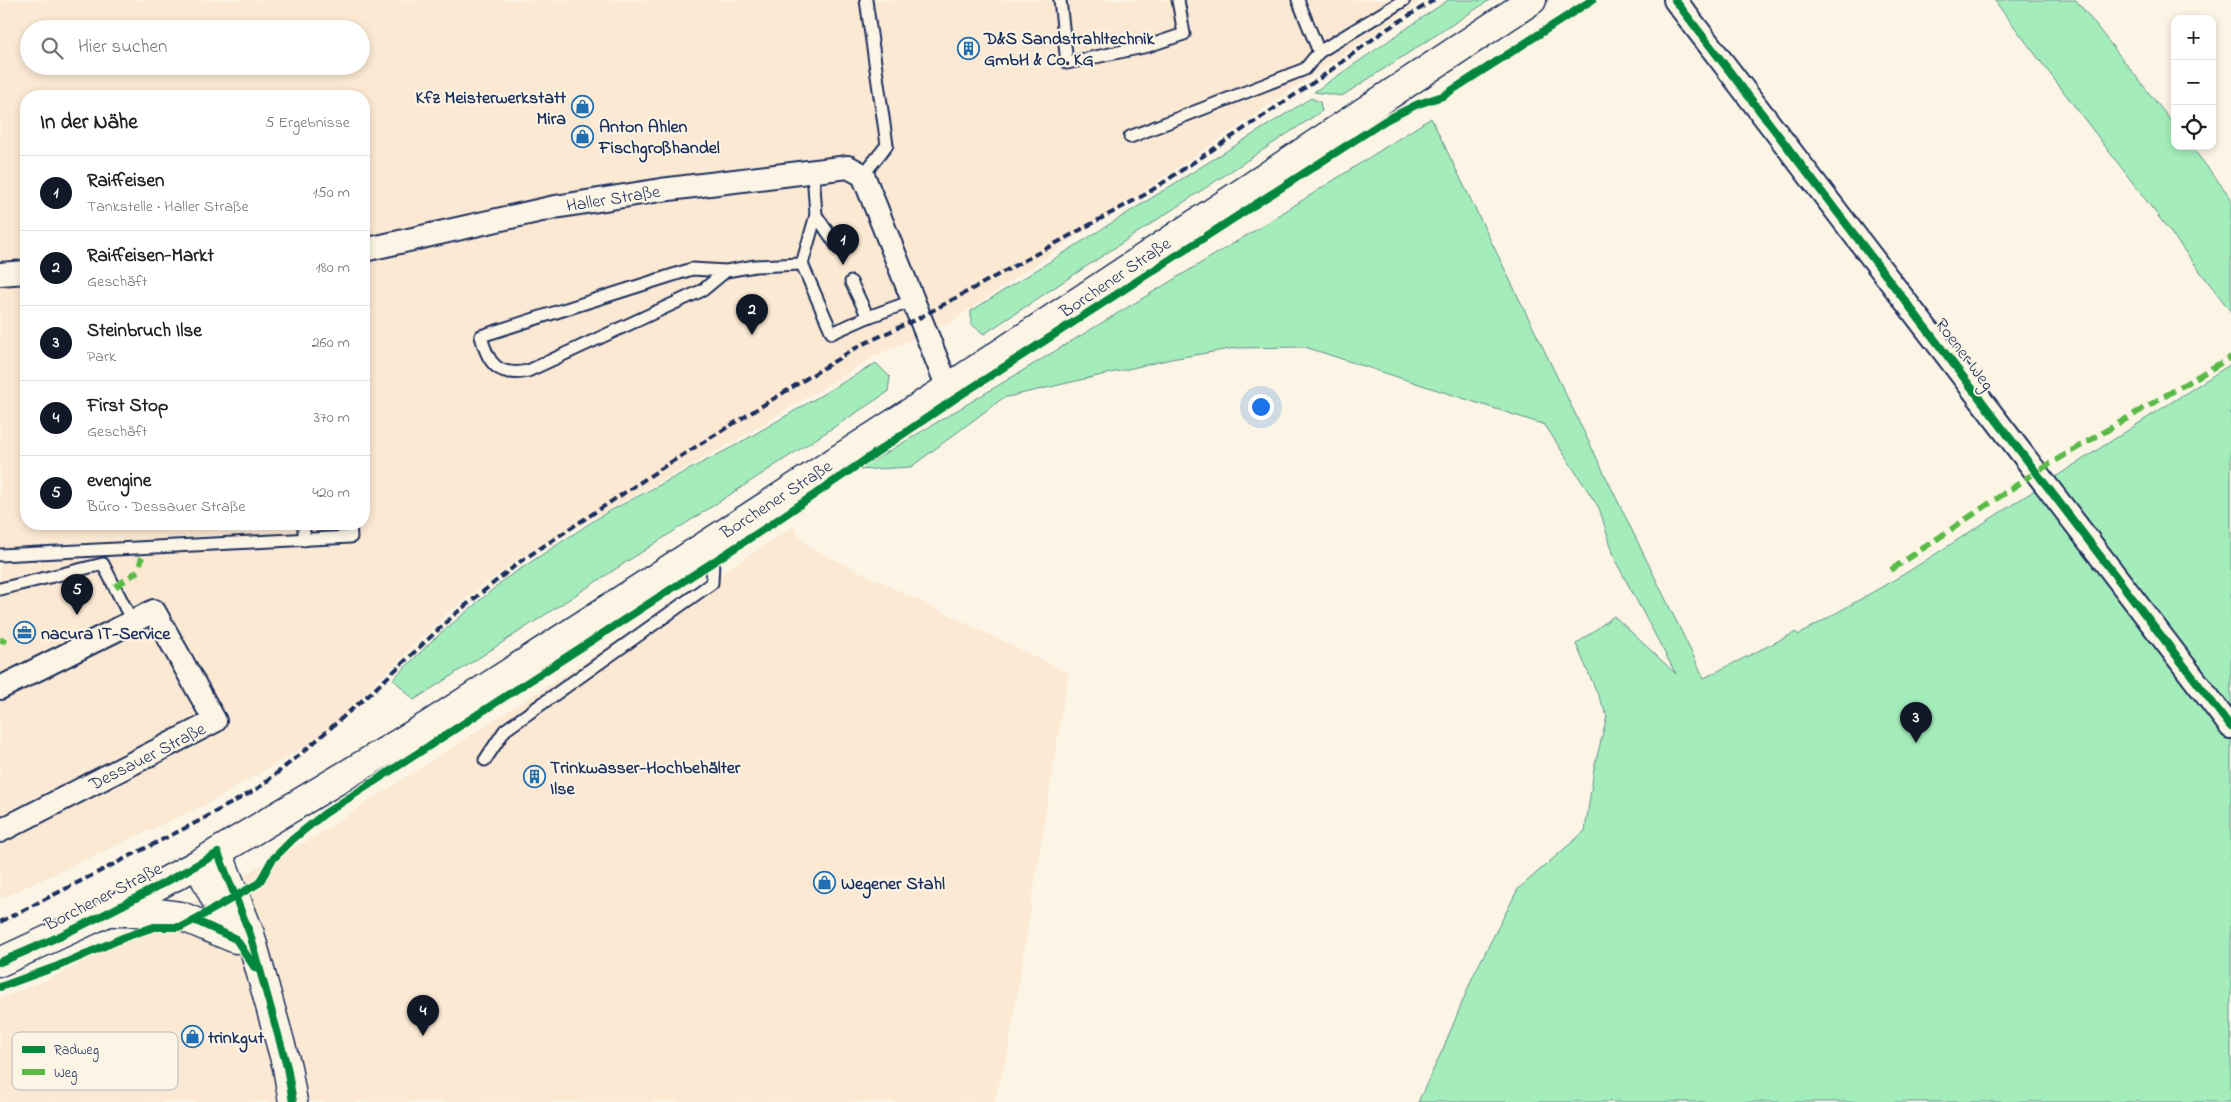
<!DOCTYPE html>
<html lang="de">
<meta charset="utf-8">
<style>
:root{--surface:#fff;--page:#f2f2f2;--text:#202124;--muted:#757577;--line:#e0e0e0;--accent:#111827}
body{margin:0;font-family:"Indie Flower",sans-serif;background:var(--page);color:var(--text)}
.controls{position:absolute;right:15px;top:15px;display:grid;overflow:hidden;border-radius:10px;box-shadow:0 2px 8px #0003}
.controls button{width:45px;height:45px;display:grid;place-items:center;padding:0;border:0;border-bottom:1px solid var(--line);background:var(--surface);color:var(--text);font:25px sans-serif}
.you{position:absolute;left:1260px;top:406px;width:18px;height:18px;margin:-12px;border:4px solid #fff;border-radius:50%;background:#1a73e8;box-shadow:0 0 0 8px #1a73e833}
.badge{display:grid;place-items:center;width:32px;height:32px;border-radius:50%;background:var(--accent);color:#fff;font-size:16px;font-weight:700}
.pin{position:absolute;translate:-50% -41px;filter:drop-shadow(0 1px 2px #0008)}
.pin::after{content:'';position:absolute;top:26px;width:18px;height:15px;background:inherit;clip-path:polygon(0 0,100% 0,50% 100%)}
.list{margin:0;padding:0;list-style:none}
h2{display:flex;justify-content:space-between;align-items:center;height:65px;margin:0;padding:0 20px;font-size:21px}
h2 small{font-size:16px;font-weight:400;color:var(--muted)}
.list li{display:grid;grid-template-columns:32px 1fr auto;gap:15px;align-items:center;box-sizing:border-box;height:75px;padding:0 20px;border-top:1px solid var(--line)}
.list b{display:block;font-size:19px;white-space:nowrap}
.list p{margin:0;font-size:16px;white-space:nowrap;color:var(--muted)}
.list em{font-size:16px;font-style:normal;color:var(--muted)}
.icon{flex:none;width:28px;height:28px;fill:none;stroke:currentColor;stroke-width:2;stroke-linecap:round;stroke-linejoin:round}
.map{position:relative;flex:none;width:2231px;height:1102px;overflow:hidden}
.search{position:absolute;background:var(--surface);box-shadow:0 2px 8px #0003;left:20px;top:20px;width:350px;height:55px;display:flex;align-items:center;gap:12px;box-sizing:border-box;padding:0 18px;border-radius:28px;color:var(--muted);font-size:19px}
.panel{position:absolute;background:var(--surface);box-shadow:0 2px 8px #0003;left:20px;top:90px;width:350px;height:440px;border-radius:20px}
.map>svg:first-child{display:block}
.built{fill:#fbe9d3;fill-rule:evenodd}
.green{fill:#a4edbb;stroke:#608e8c}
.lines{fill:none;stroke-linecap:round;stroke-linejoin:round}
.service-casing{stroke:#1b2f5e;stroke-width:15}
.minor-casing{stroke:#1b2f5e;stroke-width:26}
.secondary-casing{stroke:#1b2f5e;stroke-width:31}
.service{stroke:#fcf5e5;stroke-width:11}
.minor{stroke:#fcf5e5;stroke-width:22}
.secondary{stroke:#fcf5e5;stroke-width:28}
.rail{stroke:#1b2f5e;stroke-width:4;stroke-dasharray:8 4;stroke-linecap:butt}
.quiet{stroke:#58b947;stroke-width:6;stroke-dasharray:12 6;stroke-linecap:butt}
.cycleway-casing{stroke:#fcf5e5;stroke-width:11}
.cycleway{stroke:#00873e;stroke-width:8}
.labels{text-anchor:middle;stroke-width:4;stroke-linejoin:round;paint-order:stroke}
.poi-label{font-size:18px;font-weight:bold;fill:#1b2f5e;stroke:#fcf5e5;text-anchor:start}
.street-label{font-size:18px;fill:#1b2f5e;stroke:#fcf5e5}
.key{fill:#fcf5e5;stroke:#b8babc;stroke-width:1}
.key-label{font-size:14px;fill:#1b2f5e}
</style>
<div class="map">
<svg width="2231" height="1102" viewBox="0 0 2231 1102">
<rect width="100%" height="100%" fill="#fcf5e5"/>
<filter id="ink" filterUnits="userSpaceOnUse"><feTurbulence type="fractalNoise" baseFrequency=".02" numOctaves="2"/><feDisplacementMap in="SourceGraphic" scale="10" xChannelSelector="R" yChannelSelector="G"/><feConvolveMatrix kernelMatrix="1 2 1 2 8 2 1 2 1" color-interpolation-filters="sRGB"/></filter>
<g filter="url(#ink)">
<g class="built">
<path d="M 0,0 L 1423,0 L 951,322 L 875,356 L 737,440 L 520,558 L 449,612 L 318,739 L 207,804 L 0,899 ZM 29,29 L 361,29 L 361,66 L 29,66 ZM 26,96 L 364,96 L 364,524 L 26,524 Z"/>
<path d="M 793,527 L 809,547 L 1068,673 L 1007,1058 L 994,1102 L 0,1102 L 0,999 L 61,974 L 312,838 Z"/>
</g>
<g class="green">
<path d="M 1448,0 L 1490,0 L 1342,96 L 1314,92 Z"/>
<path d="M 1994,0 L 2076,0 L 2175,126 L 2175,146 L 2191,146 L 2231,198 L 2231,312 Z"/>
<path d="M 1311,98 L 1320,102 L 1322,111 L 984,334 L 971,324 L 971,311 Z"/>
<path d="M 1431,118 L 1704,678 L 1796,632 L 1798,635 L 1906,573 L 2231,364 L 2231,1102 L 1418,1102 L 1443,1049 L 1473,976 L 1518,889 L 1585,831 L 1594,769 L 1607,716 L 1576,644 L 1614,616 L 1676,674 L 1616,562 L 1599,508 L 1545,425 L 1305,347 L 1236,348 L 1171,359 L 1003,398 L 911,467 L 858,470 L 1259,228 Z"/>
<path d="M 876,363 L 890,377 L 888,392 L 414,700 L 393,679 L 433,640 L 505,579 L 604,514 L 738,444 Z"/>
</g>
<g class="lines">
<defs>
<g id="service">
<path d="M 1060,0 L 1067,63 L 1148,46 L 1184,34 L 1178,0"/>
<path d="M 1298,0 L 1319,52 L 1404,0"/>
<path d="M 1130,137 L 1305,69 L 1319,52"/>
<path d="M 813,172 L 816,215 L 837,246"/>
<path d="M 863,175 L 887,145 L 866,0"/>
<path d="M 816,215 L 802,264 L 832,333 L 868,317 L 912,301"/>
<path d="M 726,271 L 692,269 L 481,336 C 488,364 498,377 528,371 L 703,290 L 726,271 L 755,266 L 802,264"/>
<path d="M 851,282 L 868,317"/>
<path d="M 304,524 L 304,540"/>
<path d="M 0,555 L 351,537 L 350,524"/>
<path d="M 0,589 L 103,564 L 132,621"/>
<path d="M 485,760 L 505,730 L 712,583 L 713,562 L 703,546"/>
</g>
<g id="minor">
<path d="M 1675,0 L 2231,727"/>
<path d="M 364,250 L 555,207 L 661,190 L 848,167 L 863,175 L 948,388"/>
<path d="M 0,274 L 26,272"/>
<path d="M 0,688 L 154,611 L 215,721 L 0,831"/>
</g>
<g id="secondary">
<path d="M 218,853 L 250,934 L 287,1067 L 293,1102"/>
<path d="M 198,864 L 231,931"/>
<path d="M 114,912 L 152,912 L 181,916 L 236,939"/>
<path d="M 0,962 L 110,911 L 198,864 L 429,725 L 948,388 L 1532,0"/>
</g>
</defs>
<use href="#service" class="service-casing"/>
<use href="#minor" class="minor-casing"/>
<use href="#secondary" class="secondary-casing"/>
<use href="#service" class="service"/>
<use href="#minor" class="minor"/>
<use href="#secondary" class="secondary"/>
<path class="rail" d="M 0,922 L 199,821 L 257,789 L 302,753 L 375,689 L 455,614 L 521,561 L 668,464 L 859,346 L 919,318 L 1146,194 L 1320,78 L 1384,31 L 1434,0"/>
<g class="quiet">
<path d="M 140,564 L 142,557"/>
<path d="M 1891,570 L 2036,472 L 2231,357"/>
<path d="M 115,587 L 138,571"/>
<path d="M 0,640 L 7,641"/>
</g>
<defs>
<g id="cycleway">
<path d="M 1675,0 L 2231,727"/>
<path d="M 194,920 L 236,939 L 255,968"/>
<path d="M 0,962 C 75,932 147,893 218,853 L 250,934 L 287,1067 L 293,1102"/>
<path d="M 0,987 L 58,966 L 125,937 L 154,927 L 181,927 L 194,920 L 259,883 L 272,860 L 293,839 L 324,814 L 770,525 L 953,400 L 1386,120 L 1418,104 L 1443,96 L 1592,0"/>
</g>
</defs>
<use href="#cycleway" class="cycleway-casing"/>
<use href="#cycleway" class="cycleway"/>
</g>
</g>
<defs>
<symbol id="building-ring" viewBox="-11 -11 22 22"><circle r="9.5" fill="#fcf5e5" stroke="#1f6fb2" stroke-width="1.5"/><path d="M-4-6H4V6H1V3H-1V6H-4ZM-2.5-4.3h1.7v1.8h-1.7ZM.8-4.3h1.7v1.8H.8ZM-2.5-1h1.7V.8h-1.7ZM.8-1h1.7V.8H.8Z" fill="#1f6fb2"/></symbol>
<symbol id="shop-ring" viewBox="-11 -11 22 22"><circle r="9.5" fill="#fcf5e5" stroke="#1f6fb2" stroke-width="1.5"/><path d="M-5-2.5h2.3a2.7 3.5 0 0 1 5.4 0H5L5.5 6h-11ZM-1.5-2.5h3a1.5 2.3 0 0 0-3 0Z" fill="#1f6fb2"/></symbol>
<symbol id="office-ring" viewBox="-11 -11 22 22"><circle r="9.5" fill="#fcf5e5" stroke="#1f6fb2" stroke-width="1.5"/><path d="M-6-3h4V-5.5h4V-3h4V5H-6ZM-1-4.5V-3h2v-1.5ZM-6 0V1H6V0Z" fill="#1f6fb2"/></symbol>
</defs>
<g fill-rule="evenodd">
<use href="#building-ring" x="956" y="36" width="25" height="25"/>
<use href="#shop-ring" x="570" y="94" width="25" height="25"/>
<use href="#shop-ring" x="570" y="124" width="25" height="25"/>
<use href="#office-ring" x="12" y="620" width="25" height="25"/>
<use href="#building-ring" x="522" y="764" width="25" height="25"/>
<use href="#shop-ring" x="812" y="870" width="25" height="25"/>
<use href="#shop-ring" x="180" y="1024" width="25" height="25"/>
</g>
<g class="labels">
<g class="poi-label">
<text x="984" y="44">D&amp;S Sandstrahltechnik<tspan x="984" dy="21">GmbH &amp; Co. KG</tspan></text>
<text x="566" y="103" text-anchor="end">Kfz Meisterwerkstatt<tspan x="566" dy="21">Mira</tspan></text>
<text x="599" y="132">Anton Ahlen<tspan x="599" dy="21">Fischgroßhandel</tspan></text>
<text x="41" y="639">nacura IT-Service</text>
<text x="550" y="773">Trinkwasser-Hochbehälter<tspan x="550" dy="21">Ilse</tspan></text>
<text x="841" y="889">Wegener Stahl</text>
<text x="208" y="1043">trinkgut</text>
</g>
<g class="street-label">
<text transform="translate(613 198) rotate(-9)" y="6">Haller Straße</text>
<text transform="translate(1115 277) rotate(-34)" y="6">Borchener Straße</text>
<text transform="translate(1965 354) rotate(53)" y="6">Roener Weg</text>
<text transform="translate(776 499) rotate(-33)" y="6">Borchener Straße</text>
<text transform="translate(147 756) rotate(-27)" y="6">Dessauer Straße</text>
<text transform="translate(103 896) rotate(-27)" y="6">Borchener Straße</text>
</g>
</g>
<rect x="12" y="1032" width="166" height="58" rx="8" class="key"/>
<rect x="22" y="1046" width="23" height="7" fill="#00873e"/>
<rect x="22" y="1069" width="23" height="6" fill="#58b947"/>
<g class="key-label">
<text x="54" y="1054">Radweg</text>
<text x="54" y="1077">Weg</text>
</g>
</svg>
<div class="controls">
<button>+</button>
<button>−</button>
<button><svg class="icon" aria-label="locate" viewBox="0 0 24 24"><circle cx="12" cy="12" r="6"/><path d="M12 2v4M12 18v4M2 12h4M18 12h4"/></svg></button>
</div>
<div class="you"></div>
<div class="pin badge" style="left:843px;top:265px">1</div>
<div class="pin badge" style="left:752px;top:335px">2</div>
<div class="pin badge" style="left:1916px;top:743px">3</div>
<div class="pin badge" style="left:423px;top:1036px">4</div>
<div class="pin badge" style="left:77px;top:615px">5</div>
<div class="search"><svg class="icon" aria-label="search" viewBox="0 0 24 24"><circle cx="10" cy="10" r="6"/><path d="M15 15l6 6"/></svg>Hier suchen</div>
<section class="panel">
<h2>In der Nähe<small>5 Ergebnisse</small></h2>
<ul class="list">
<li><span class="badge">1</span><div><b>Raiffeisen</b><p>Tankstelle · Haller Straße</p></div><em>150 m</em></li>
<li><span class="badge">2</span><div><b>Raiffeisen-Markt</b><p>Geschäft</p></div><em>180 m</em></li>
<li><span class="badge">3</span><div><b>Steinbruch Ilse</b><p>Park</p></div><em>260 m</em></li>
<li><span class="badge">4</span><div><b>First Stop</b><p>Geschäft</p></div><em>370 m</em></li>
<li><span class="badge">5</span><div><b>evengine</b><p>Büro · Dessauer Straße</p></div><em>420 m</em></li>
</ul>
</section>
</div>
